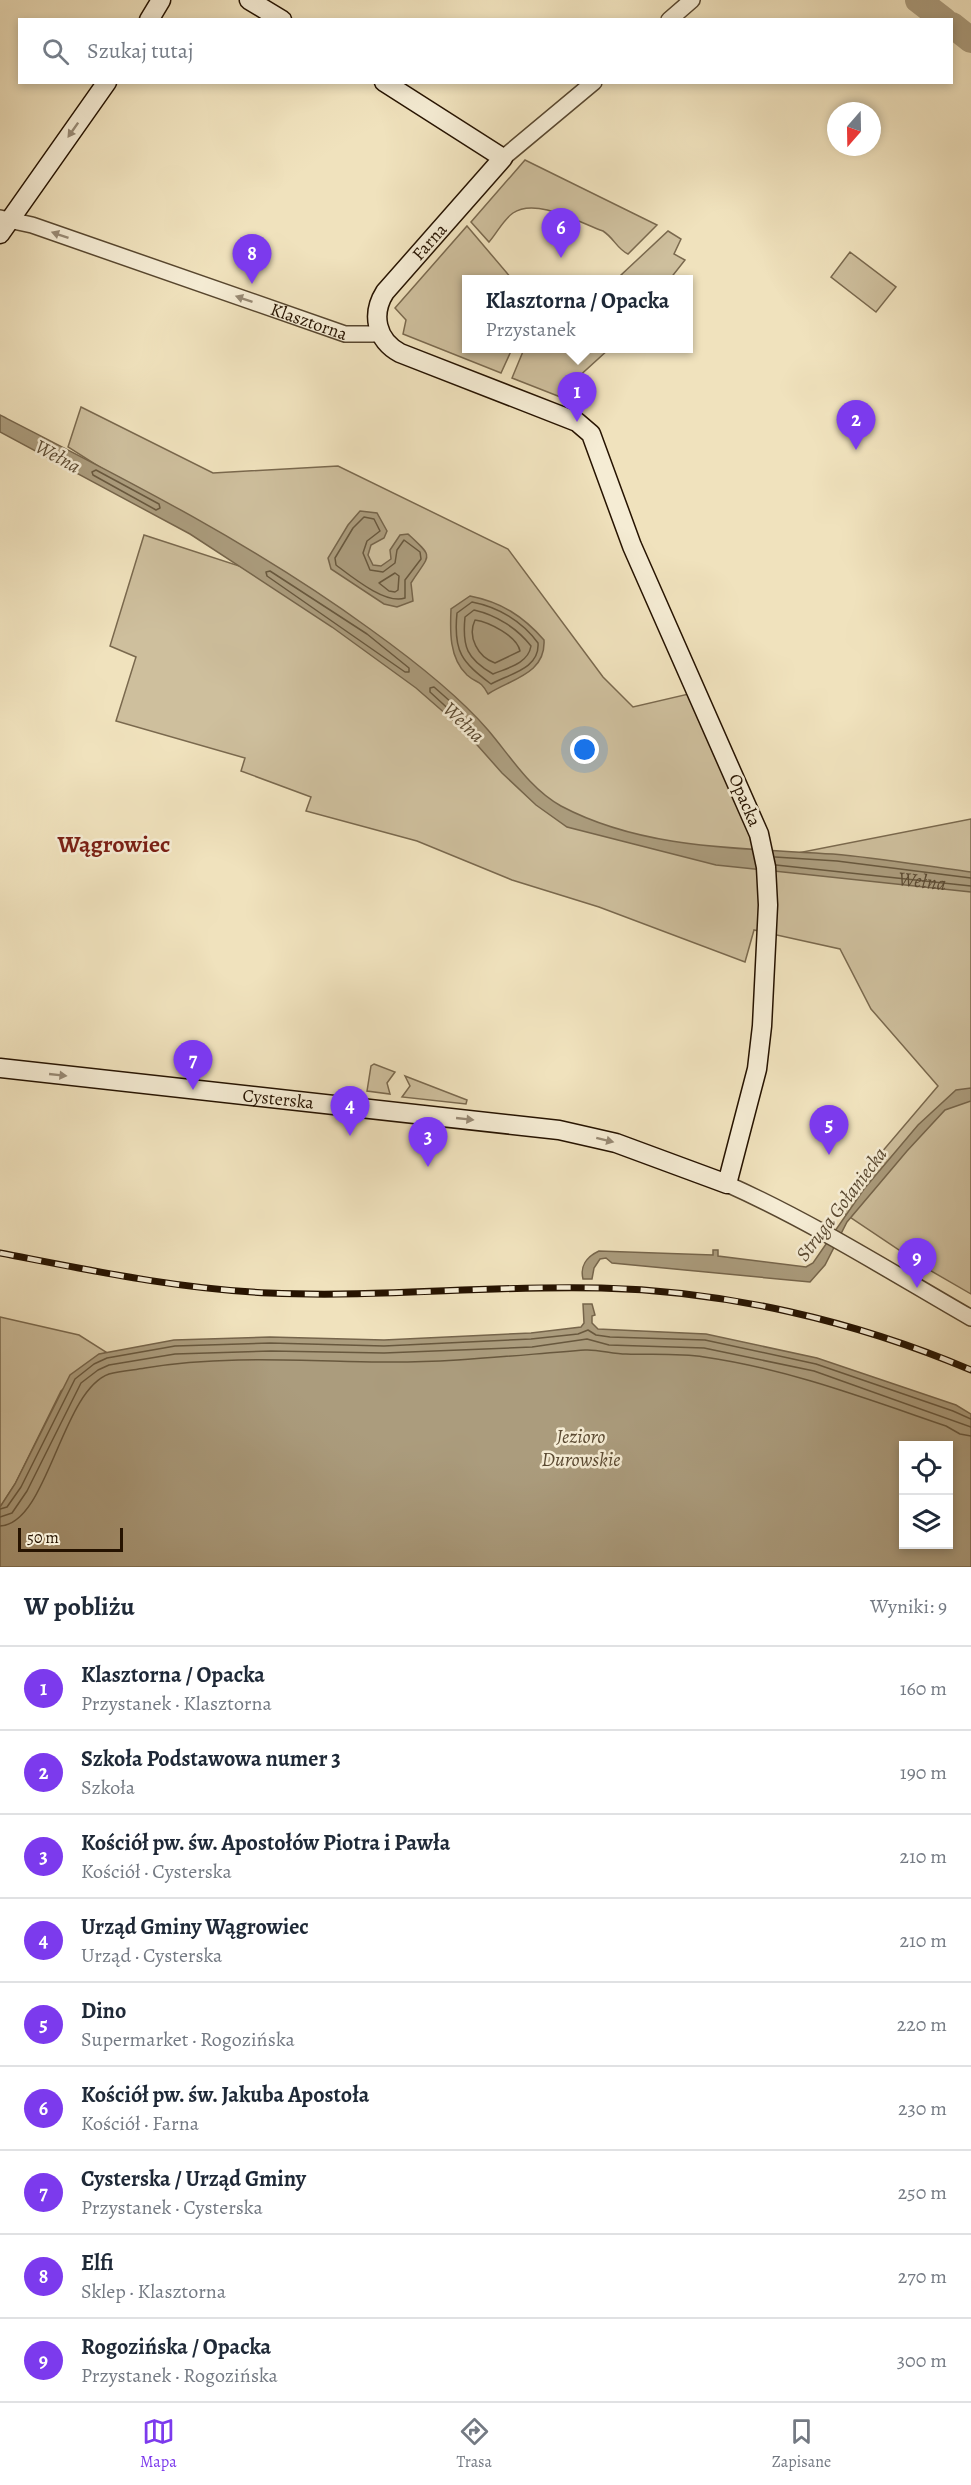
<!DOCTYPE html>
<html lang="pl">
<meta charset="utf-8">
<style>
:root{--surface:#fff;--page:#f6f6f7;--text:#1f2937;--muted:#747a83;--line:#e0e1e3;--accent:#7c3aed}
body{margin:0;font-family:Alegreya,serif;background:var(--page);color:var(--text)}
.controls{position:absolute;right:18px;bottom:18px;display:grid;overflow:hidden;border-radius:0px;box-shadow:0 3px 9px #0003}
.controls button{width:54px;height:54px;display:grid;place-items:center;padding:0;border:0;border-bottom:2px solid var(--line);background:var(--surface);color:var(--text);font:30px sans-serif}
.compass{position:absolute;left:827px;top:102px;width:54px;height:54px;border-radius:50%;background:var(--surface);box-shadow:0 3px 9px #0003;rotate:200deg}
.scale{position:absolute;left:18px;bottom:15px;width:105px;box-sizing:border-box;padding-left:6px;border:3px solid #261300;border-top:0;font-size:16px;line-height:21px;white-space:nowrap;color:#261300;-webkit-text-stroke:4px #f5ecd4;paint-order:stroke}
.you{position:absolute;left:585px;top:750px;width:21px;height:21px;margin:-15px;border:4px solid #fff;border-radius:50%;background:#1a73e8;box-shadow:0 0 0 9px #1a73e833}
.badge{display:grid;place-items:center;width:39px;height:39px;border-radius:50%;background:var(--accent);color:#fff;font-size:20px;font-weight:700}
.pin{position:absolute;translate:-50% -50px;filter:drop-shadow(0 2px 3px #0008)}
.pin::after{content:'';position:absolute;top:32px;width:21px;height:18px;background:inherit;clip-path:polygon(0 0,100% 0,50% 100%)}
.popup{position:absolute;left:462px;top:275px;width:231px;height:78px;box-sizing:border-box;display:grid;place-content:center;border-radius:0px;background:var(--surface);filter:drop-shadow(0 2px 4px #0005);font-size:20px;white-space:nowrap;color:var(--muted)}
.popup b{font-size:22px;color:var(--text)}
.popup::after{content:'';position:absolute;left:50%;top:100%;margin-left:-12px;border:12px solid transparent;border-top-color:var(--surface)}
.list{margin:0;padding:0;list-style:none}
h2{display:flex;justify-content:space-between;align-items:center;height:78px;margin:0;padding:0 24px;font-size:26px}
h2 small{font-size:20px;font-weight:400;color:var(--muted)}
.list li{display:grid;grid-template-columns:39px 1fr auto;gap:18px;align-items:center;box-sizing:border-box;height:84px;padding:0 24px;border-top:2px solid var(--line)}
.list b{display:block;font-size:22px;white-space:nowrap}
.list p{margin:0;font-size:20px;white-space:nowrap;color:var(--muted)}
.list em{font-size:20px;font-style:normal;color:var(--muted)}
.icon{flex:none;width:33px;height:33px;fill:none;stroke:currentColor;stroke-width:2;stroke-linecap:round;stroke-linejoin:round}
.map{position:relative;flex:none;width:971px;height:1567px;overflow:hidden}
.search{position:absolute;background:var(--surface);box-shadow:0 3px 9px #0003;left:18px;right:18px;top:18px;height:66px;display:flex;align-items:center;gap:15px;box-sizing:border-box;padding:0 21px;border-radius:0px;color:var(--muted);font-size:22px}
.sheet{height:834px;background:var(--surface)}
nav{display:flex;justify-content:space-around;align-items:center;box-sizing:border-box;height:84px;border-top:2px solid var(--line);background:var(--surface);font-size:16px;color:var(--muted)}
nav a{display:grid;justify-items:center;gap:3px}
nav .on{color:var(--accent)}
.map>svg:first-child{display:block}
.green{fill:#cebf9d;stroke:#7a694e;stroke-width:1.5}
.water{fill:#ab9c7d;stroke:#76654b;stroke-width:1.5;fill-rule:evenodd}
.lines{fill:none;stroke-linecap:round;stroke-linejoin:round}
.shore{stroke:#68583e;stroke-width:1.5}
.river{stroke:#ab9c7d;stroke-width:26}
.tertiary-casing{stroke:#58472f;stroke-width:18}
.secondary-casing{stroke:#261300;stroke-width:21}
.tertiary{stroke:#f5ecd4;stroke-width:15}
.secondary{stroke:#f5ecd4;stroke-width:18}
.rail-casing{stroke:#261300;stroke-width:7}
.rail{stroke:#f5ecd4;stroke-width:4.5;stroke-dasharray:14;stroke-linecap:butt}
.oneway{fill:#988a75}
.labels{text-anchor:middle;stroke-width:5;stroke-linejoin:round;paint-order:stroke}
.street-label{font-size:18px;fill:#261300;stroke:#f5ecd4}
.water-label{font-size:20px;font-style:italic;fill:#5b4a32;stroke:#f5ecd4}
.district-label{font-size:24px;font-weight:bold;fill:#7a1f14;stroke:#f5ecd4}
</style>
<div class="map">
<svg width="971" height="1567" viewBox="0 0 971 1567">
<rect width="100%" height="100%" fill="#f0e2bd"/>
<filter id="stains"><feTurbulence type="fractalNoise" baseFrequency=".00333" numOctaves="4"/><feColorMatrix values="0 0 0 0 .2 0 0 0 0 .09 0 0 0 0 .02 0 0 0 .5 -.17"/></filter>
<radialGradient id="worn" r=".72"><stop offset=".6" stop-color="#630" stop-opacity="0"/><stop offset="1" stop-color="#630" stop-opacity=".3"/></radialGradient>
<g class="green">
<path d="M 525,160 L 657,225 L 628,254 C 617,249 614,238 603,231 C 580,223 536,197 513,213 C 503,220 497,233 489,242 L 471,222 Z"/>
<path d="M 467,226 L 512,279 L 466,280 L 466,348 L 512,349 L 501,373 L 403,334 L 406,320 L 395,308 Z"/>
<path d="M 668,231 L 681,239 L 674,254 L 685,260 L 670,279 L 631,279 L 621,275 Z"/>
<path d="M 850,252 L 896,287 L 876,312 L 831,277 Z"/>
<path d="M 524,349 L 524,348 L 609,349 L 575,380 L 568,400 L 512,378 Z"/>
<path d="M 81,407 L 213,473 L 338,466 L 508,549 L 603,677 L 633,707 L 697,692 L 759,834 L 757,861 L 971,819 L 971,1294 L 926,1268 L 835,1207 L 938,1086 L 871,1009 L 840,949 L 754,930 L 745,962 L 599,907 L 512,880 L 417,841 L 306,811 L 311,797 L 241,771 L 245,758 L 116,721 L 136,657 L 110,646 L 144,535 L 273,577 L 68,447 Z"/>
<path d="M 374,1064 L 395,1072 L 387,1083 L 390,1094 L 367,1091 L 371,1066 Z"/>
<path d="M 405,1076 L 467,1100 L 466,1104 L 402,1097 L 410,1086 Z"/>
<path d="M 0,1317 L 79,1335 L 106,1352 L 61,1391 L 15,1484 L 0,1507 Z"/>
</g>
<g class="water">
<path d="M 0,415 C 127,480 255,545 370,629 C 409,657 458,695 488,730 C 511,757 530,789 561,806 C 644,850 742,848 833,854 C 879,858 925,866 971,872 L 971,892 L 716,865 L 567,827 L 536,805 L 502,773 L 463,729 L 416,688 L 332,627 L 190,534 L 0,432 Z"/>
<path d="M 360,511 L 377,513 L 387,531 L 384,538 L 371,545 L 368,555 L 373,565 L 381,566 L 391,559 L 390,550 L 400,535 L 408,534 C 435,559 430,553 411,583 L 413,601 L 397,607 L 384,604 L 331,569 L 328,558 L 348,525 Z"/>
<path d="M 470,596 C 501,602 523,616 544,640 C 546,674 511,679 488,694 C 480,679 477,684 467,675 C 449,658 450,631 451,609 Z"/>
<path d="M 971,1088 L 971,1101 L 945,1110 L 907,1151 L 847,1222 L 825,1265 L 810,1282 L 612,1263 L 606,1258 L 600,1259 L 594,1268 L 592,1279 L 583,1279 C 580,1267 586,1257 599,1251 L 713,1255 L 713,1250 L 718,1250 L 718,1256 L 806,1267 L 813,1263 L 864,1189 L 918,1125 L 956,1090 Z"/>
<path d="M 583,1304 L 592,1304 L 595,1315 L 592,1316 L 592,1323 L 598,1329 L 706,1334 L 817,1358 L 956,1405 L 971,1414 L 971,1567 L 0,1567 L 0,1507 L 15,1484 L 70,1375 L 99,1354 L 174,1340 L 270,1337 L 384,1340 L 531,1333 L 581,1327 L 584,1323 ZM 904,1446 L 948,1446 L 948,1544 L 904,1544 Z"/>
</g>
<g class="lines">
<g class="shore">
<path d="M 96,470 L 159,504 L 160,508 L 156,510 L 93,475 L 92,472 Z"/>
<path d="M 364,517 L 374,519 L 380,531 L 367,541 L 363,553 L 370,570 L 383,572 L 395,563 L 397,550 L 404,540 L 420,552 L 421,559 L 405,580 L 405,598 C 386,605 352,577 336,565 L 335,558 L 353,528 Z"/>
<path d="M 270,571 L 367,634 L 409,668 L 409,672 L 405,672 L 267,576 L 266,572 Z"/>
<path d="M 395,573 L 399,576 L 398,590 L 395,592 L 389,591 L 379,583 Z"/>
<path d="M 472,602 C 498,607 522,621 538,643 C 540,669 509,674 491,684 C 462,662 453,652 457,613 Z"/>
<path d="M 474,610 C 496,615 517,628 531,646 C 528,664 507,668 493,674 C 467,659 462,647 465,617 Z"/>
<path d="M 475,620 C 489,622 517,636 520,651 L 495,663 C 478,657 467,637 475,620 Z"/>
<path d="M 430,688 L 434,687 L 460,710 L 460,714 L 455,715 L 430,692 Z"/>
<path d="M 775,857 L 837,861 L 971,878"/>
<path id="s1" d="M 776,865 L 971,886"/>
<path d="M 0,1509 L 7,1507 L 21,1487 L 75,1379 L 94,1364 L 107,1358 L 175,1346 L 270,1343 L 384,1346 L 531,1339 L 578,1334 L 588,1330 L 596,1335 L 610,1337 L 705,1340 L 816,1364 L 953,1411 L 971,1419"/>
<path d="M 0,1517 L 12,1513 L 27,1491 L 81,1383 L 98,1370 L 109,1365 L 175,1354 L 271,1351 L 384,1353 L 532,1347 L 587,1339 L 609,1345 L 704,1348 L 814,1371 L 971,1427"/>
<path d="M 0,1526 C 48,1524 61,1391 109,1374 C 121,1371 134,1370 145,1368 C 223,1355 303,1361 381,1362 C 449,1363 517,1355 585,1350 C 597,1349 613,1354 626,1354 C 652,1355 679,1353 704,1357 C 788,1369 867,1399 946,1426 L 960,1434 L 971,1436"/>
</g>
<g class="river">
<path d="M 918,0 L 944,20"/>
<path d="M 952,25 L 971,40"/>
</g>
<defs>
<g id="tertiary">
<path d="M 669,20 L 692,0"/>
<path d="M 503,158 L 594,82"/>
<path id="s2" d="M 0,218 L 32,225 L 345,334 L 380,334"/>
<path d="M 727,1184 C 812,1222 891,1272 971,1318"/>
</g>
<g id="secondary">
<path d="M 249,0 L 282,20"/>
<path d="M 149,20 L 161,0"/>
<path d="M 0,234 L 107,82"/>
<path id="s3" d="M 0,1068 L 559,1130 L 616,1143 L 727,1184 L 757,1069 L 762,1026 L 768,905 L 766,867 L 759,834 L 632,546 L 591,434 L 577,422 L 400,353 C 376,340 371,314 385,292 L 503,158 L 384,82"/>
</g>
</defs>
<use href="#tertiary" class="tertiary-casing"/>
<use href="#secondary" class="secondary-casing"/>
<use href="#tertiary" class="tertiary"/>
<use href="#secondary" class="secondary"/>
<defs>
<path id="rail" d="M 0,1253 C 89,1270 178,1289 269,1293 C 380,1298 490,1285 601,1288 C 727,1291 855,1321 971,1370"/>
</defs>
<use href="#rail" class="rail-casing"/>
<use href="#rail" class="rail"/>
</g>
<defs><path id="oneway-solid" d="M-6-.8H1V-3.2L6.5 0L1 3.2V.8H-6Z" transform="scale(1.5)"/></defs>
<g class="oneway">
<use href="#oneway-solid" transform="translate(73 130) rotate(125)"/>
<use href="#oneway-solid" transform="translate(60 235) rotate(-161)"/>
<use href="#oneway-solid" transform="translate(244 299) rotate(-161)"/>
<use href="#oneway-solid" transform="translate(58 1075) rotate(6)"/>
<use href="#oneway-solid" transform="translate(465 1119) rotate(6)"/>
<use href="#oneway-solid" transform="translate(605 1140) rotate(14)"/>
</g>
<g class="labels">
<g class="street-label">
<text dy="6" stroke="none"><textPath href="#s3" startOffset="1875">Farna</textPath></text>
<text dy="6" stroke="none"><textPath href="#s2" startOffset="326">Klasztorna</textPath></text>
<text transform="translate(745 800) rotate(67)" y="6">Opacka</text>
<text dy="6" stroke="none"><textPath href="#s3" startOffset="280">Cysterska</textPath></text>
</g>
<g class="water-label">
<text transform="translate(58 456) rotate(29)" y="7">Wełna</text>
<text transform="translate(464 722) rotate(44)" y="7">Wełna</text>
<text dy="7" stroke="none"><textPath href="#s1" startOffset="147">Wełna</textPath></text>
<text transform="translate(841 1204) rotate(-53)" y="7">Struga Gołaniecka</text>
<text x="581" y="1443">Jezioro<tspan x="581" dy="23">Durowskie</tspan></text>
</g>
<g class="district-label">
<text x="114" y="852">Wągrowiec</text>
</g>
</g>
<rect width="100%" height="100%" filter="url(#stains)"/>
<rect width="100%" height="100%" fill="url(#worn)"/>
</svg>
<div class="controls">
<button><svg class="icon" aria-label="locate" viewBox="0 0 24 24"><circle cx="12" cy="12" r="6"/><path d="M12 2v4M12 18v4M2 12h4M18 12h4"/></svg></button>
<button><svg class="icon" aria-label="layers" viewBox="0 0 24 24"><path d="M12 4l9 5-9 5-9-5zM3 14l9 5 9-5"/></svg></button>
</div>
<svg class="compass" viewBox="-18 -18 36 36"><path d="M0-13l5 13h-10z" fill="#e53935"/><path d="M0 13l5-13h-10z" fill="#747a83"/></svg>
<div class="scale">50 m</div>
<div class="you"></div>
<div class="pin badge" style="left:577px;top:422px">1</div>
<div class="popup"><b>Klasztorna / Opacka</b>Przystanek</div>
<div class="pin badge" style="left:856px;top:450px">2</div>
<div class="pin badge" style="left:428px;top:1167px">3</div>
<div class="pin badge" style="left:350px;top:1136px">4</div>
<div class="pin badge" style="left:829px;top:1155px">5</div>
<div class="pin badge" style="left:561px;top:258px">6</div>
<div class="pin badge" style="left:193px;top:1090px">7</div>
<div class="pin badge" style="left:252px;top:284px">8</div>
<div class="pin badge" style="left:917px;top:1288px">9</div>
<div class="search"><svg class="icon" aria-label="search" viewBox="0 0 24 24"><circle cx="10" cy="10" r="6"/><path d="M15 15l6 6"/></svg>Szukaj tutaj</div>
</div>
<section class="sheet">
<h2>W pobliżu<small>Wyniki: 9</small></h2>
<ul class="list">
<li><span class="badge">1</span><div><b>Klasztorna / Opacka</b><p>Przystanek · Klasztorna</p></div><em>160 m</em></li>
<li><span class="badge">2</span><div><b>Szkoła Podstawowa numer 3</b><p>Szkoła</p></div><em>190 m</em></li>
<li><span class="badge">3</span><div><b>Kościół pw. św. Apostołów Piotra i Pawła</b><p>Kościół · Cysterska</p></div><em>210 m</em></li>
<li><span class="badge">4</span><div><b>Urząd Gminy Wągrowiec</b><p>Urząd · Cysterska</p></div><em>210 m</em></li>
<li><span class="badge">5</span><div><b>Dino</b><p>Supermarket · Rogozińska</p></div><em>220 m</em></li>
<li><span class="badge">6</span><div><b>Kościół pw. św. Jakuba Apostoła</b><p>Kościół · Farna</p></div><em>230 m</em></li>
<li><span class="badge">7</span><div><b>Cysterska / Urząd Gminy</b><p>Przystanek · Cysterska</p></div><em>250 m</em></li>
<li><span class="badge">8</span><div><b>Elfi</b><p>Sklep · Klasztorna</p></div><em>270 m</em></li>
<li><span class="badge">9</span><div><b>Rogozińska / Opacka</b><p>Przystanek · Rogozińska</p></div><em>300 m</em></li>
</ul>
</section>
<nav>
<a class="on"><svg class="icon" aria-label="map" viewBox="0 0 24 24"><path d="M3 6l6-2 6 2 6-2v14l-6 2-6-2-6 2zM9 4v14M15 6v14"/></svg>Mapa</a>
<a><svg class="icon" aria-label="directions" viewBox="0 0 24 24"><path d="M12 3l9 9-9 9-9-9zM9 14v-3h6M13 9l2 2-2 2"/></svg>Trasa</a>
<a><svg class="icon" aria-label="saved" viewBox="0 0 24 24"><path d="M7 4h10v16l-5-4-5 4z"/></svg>Zapisane</a>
</nav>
